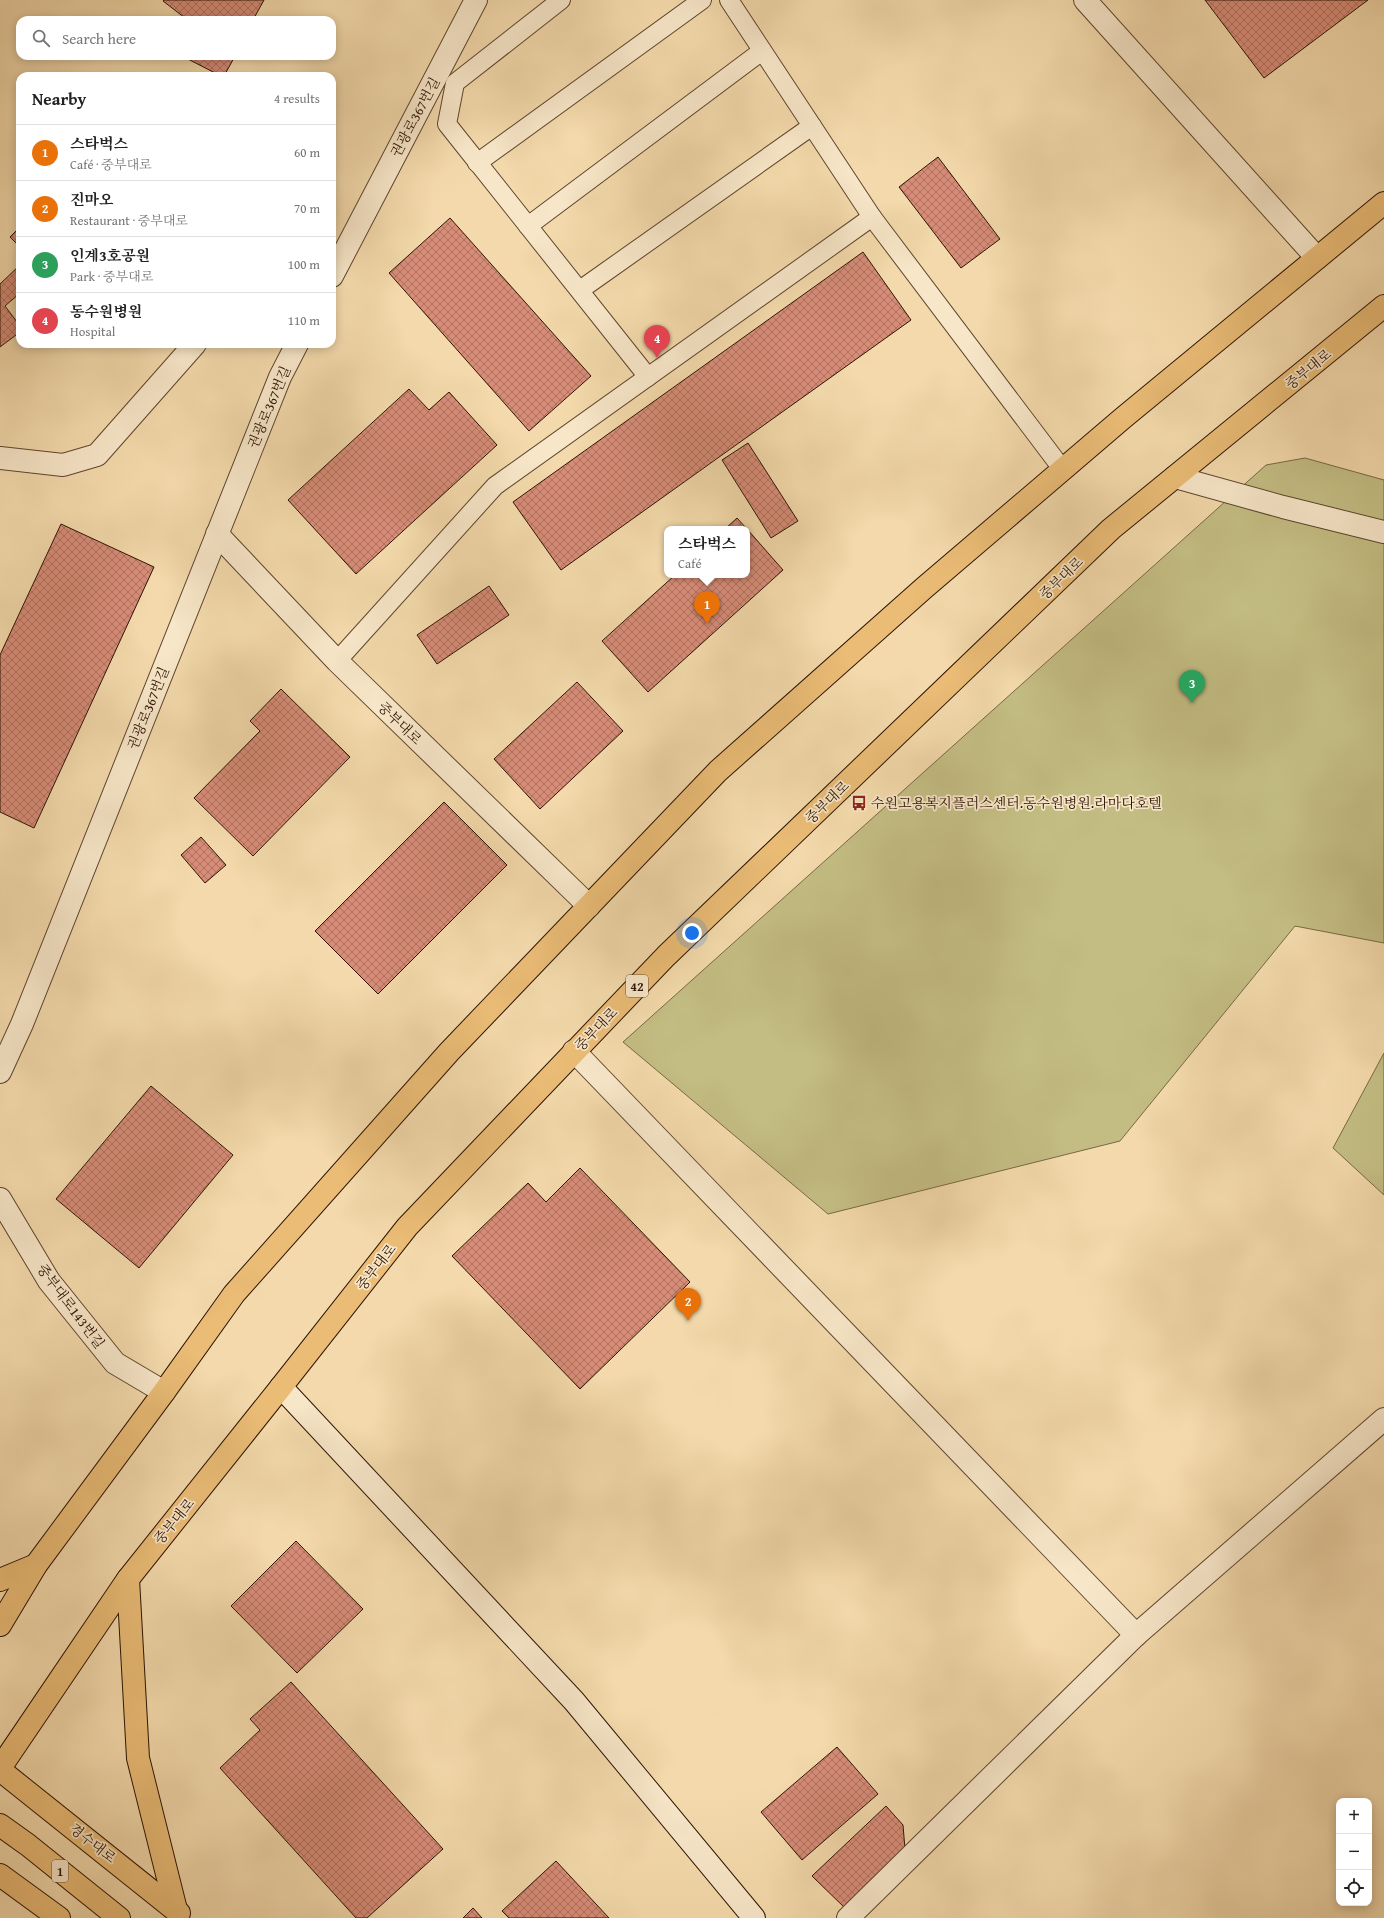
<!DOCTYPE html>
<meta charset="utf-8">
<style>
:root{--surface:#fff;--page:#f6f6f6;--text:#222;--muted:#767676;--line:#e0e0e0;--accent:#8f2418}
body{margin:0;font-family:"Gentium Book Plus","Noto Serif KR",serif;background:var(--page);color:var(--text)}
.controls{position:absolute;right:12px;bottom:12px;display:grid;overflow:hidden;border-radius:8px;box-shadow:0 2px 10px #0003}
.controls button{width:36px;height:36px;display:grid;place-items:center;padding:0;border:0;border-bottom:1px solid var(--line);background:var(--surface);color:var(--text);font:20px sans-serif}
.you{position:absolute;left:692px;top:933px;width:14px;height:14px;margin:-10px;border:3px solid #fff;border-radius:50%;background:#1a73e8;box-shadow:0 0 0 6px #1a73e833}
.badge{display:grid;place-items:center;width:26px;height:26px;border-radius:50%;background:var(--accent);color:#fff;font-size:13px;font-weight:700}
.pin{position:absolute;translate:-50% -33px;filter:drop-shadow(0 1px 2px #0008)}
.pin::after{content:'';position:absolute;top:21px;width:14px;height:12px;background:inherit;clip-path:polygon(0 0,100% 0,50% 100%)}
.popup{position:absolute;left:664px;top:526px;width:86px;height:52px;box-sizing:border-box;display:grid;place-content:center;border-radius:8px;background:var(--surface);filter:drop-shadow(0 1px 3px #0005);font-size:13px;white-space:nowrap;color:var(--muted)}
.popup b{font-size:15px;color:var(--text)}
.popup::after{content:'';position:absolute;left:50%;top:100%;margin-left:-8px;border:8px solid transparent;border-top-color:var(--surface)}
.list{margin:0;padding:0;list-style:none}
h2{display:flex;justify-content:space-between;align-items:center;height:52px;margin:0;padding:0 16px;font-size:17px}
h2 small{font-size:13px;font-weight:400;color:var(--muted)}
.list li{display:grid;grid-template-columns:26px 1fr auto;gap:12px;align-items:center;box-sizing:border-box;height:56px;padding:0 16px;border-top:1px solid var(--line)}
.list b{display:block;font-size:15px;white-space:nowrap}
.list p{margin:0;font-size:13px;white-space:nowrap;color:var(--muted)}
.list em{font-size:13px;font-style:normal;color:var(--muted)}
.icon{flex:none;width:22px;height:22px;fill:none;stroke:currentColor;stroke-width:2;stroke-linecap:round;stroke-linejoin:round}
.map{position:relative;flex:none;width:1384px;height:1918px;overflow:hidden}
.search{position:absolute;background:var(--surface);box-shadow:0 2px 10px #0003;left:16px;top:16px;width:320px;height:44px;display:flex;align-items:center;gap:10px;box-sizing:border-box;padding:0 14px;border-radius:12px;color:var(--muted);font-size:15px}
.panel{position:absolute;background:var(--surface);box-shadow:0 2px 10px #0003;left:16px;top:72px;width:320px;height:276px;border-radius:12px}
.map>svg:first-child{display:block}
.park{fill:#c3bd83;stroke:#786844}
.building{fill:url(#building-cross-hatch);stroke:#2d1404}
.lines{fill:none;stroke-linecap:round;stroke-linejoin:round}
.lane-casing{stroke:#5e452e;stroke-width:20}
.street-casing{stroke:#5e452e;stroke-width:24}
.secondary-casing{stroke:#2d1404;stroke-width:24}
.primary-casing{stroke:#2d1404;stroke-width:24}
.lane{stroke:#f7e6c8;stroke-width:18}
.street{stroke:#f7e6c8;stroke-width:22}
.secondary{stroke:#f7e6c8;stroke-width:22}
.primary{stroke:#eabc76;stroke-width:22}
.labels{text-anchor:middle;stroke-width:3.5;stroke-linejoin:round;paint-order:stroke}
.shield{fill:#f7e6c8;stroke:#6a533f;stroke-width:1}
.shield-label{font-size:13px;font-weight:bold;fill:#2d1404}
.street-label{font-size:14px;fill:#2d1404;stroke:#f7e6c8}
.poi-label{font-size:14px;fill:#2d1404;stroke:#f7e6c8;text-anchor:start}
</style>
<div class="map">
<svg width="1384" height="1918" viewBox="0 0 1384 1918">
<defs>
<pattern id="building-cross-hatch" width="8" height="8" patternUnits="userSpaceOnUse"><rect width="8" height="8" fill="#d78c78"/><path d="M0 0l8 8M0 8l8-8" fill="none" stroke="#af7160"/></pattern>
</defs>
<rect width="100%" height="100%" fill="#f3d9ab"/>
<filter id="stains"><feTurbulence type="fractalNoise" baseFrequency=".005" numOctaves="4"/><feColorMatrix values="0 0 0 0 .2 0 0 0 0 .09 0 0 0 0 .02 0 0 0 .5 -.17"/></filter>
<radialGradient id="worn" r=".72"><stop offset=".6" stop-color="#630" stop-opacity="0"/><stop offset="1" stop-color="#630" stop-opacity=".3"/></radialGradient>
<g class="park">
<path d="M 1305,458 L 1384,480 L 1384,943 L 1295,926 L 1120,1141 L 828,1214 L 623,1042 L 1266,465 Z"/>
<path d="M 1384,1053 L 1384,1195 L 1333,1148 Z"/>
</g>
<g class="building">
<path d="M 164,0 L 264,0 L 253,20 L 183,20 L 185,18 L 163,1 Z"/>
<path d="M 1205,0 L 1368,0 L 1264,78 Z"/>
<path d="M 182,56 L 235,56 L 224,76 L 221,76 Z"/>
<path d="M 938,157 L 1000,239 L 961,268 L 899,187 Z"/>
<path d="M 450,218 L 591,376 L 529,431 L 389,273 Z"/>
<path d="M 20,227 L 20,247 L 10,237 Z"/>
<path d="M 863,252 L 911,320 L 561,570 L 513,502 Z"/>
<path d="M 20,265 L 20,293 L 5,306 L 20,326 L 20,332 L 0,347 L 0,284 Z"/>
<path d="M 409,389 L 429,410 L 449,392 L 497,445 L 356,574 L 288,500 Z"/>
<path d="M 748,443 L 798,521 L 771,538 L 722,460 Z"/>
<path d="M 737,518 L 747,529 L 725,529 Z"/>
<path d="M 61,524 L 154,567 L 34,828 L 0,812 L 0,655 Z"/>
<path d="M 747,529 L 783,570 L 648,692 L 602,641 L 675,575 L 747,575 Z"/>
<path d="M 489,586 L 509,615 L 437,664 L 417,635 Z"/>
<path d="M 577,682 L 623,731 L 540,809 L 494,759 Z"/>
<path d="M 281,689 L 350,757 L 253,856 L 194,798 L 260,731 L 250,721 Z"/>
<path d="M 444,802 L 507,865 L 378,994 L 315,931 Z"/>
<path d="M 201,837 L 226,865 L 205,883 L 181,855 Z"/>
<path d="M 151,1086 L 233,1155 L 139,1268 L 56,1199 Z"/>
<path d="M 580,1168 L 690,1282 L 580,1389 L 452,1256 L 528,1183 L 546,1202 Z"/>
<path d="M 296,1541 L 363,1609 L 297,1673 L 231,1606 Z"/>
<path d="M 291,1682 L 443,1849 L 367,1918 L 356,1918 L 220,1768 L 260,1730 L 250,1719 Z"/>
<path d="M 837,1747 L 878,1794 L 802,1860 L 761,1812 Z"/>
<path d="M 886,1806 L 903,1825 L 905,1849 L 846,1909 L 812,1876 Z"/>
<path d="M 556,1861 L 609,1918 L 509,1918 L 502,1911 Z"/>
<path d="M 473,1908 L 482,1918 L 463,1918 Z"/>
</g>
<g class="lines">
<defs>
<g id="lane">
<path d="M 561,0 L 455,83 L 447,124 L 648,377"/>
<path d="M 729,0 L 872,217"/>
<path d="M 477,163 L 702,0"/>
<path d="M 528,226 L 762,51"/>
<path d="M 580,290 L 812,126"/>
<path d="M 337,661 L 495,486 L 872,217 L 1063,470"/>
</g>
<g id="street">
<path d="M 1085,0 L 1317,258"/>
<path d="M 332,276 L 476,0"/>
<path d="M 0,458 L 63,465 L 97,455 L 195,344"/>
<path d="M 1175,477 L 1283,507 L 1384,532"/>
<path d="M 217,534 L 337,661 L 589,906"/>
<path d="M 574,1051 L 1136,1635"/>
<path d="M 0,1072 L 22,1024 L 280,377 L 297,344"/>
<path d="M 0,1199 L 49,1281 L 115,1363 L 164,1392"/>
<path d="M 848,1918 L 1136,1635 L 1384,1419"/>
</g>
<path id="secondary" d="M 281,1387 L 574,1701 L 754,1918"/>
<g id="primary">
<path d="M 128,1579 L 138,1758 L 176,1910"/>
<path d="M 0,1580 L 36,1565"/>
<path d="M 0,1625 L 36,1565 L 164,1392 L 234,1294 L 449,1052 L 718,771 L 924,588 L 1123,418 L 1384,203"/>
<path d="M 0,1768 L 128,1579 L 281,1387 L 407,1227 L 666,956 L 1111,529 L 1384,306"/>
<path d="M 0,1770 L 179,1913"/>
<path d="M 0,1825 L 28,1845 L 119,1918"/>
<path d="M 0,1875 L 59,1918"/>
</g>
</defs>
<use href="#lane" class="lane-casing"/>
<use href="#street" class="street-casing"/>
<use href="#secondary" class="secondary-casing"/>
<use href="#primary" class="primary-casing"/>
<use href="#lane" class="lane"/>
<use href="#street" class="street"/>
<use href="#secondary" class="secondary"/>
<use href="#primary" class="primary"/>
</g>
<defs>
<symbol id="bus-bare" viewBox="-9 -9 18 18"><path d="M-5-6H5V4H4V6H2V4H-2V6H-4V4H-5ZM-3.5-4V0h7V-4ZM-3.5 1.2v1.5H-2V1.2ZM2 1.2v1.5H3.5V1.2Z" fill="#8f2418" stroke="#f7e6c8" stroke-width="2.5" paint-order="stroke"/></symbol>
</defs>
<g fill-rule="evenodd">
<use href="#bus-bare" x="848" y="792" width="22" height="22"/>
</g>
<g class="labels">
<g class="shield">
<rect x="626" y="975" width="22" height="22" rx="3"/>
<rect x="52" y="1860" width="16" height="22" rx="3"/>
</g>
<g class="shield-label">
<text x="637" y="991">42</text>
<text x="60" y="1876">1</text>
</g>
<g class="street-label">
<text transform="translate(415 117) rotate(-62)" y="5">권광로367번길</text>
<text transform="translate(1308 369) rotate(-39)" y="5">중부대로</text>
<text transform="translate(269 407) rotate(-67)" y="5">권광로367번길</text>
<text transform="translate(1061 578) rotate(-44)" y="5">중부대로</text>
<text transform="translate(148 708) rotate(-68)" y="5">권광로367번길</text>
<text transform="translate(400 723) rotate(44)" y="5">중부대로</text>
<text transform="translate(827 802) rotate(-44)" y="5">중부대로</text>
<text transform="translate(596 1029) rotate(-46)" y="5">중부대로</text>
<text transform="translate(376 1267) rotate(-52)" y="5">중부대로</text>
<text transform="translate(71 1306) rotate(53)" y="5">중부대로143번길</text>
<text transform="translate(174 1521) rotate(-51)" y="5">중부대로</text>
<text transform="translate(93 1843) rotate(38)" y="5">경수대로</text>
</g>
<g class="poi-label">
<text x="871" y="808">수원고용복지플러스센터.동수원병원.라마다호텔</text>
</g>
</g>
<rect width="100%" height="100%" filter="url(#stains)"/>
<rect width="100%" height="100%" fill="url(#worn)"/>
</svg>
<div class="controls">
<button>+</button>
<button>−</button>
<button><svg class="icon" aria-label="locate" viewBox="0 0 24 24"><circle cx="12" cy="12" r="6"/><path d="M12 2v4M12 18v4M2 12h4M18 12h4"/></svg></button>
</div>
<div class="you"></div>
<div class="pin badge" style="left:707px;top:624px;background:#e8710a">1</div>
<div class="popup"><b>스타벅스</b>Café</div>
<div class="pin badge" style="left:688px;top:1321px;background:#e8710a">2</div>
<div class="pin badge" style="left:1192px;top:703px;background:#2e9e5b">3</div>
<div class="pin badge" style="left:657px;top:358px;background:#e0444e">4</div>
<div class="search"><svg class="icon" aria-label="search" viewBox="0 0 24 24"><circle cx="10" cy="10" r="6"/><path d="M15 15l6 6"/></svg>Search here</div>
<section class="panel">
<h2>Nearby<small>4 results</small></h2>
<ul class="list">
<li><span class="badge" style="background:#e8710a">1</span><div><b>스타벅스</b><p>Café · 중부대로</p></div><em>60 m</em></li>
<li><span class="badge" style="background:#e8710a">2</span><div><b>진마오</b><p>Restaurant · 중부대로</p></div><em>70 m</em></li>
<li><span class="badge" style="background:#2e9e5b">3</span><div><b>인계3호공원</b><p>Park · 중부대로</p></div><em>100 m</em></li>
<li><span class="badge" style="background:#e0444e">4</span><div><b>동수원병원</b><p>Hospital</p></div><em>110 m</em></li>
</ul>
</section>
</div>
